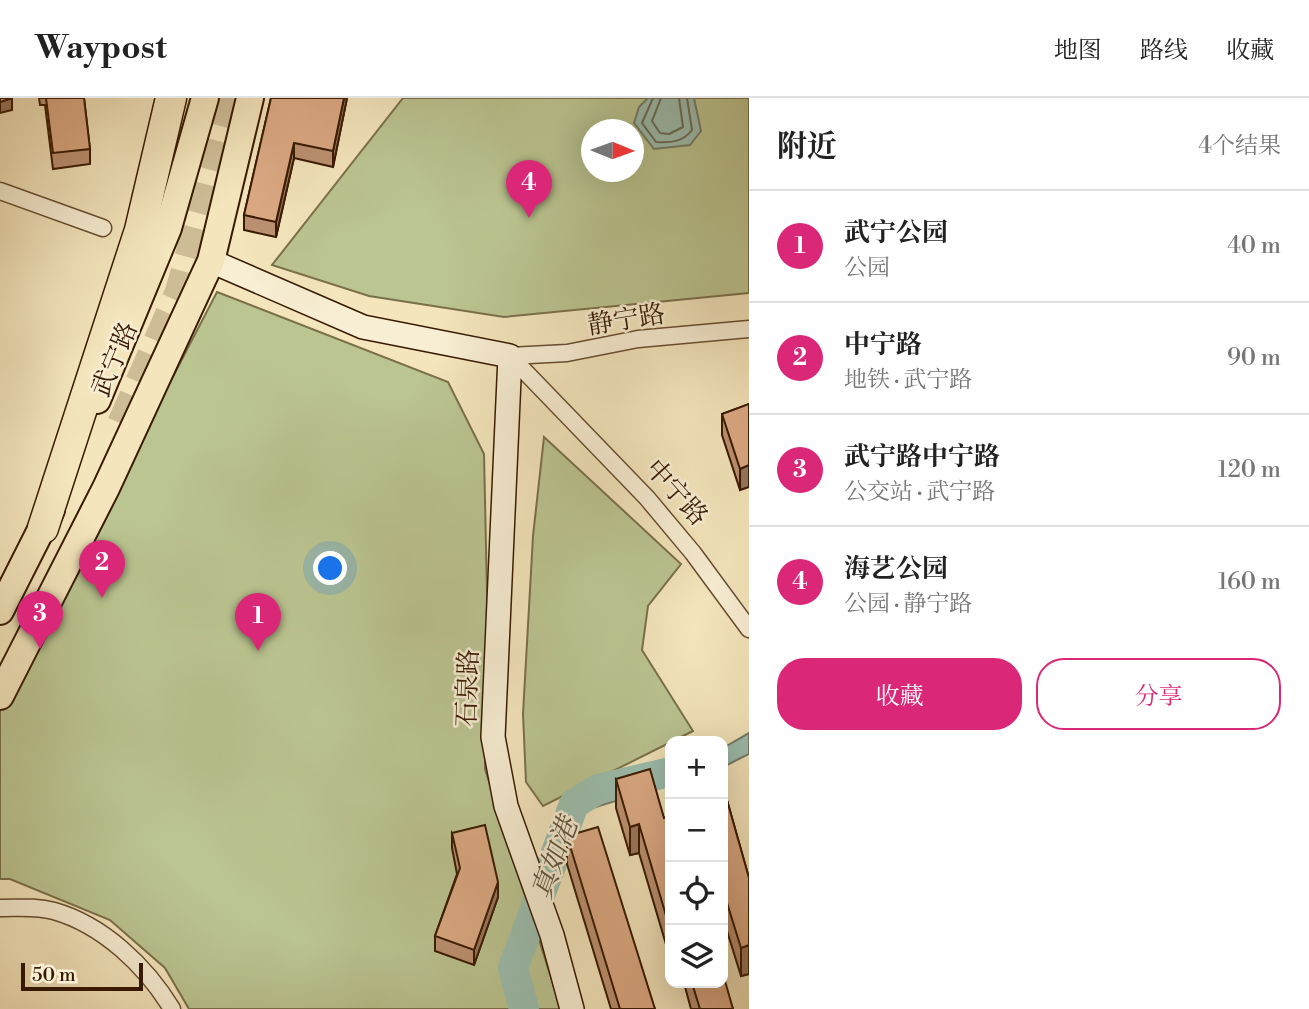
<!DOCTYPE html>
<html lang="zh">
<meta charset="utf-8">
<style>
:root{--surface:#fff;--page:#f6f6f6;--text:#222;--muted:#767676;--line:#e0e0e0;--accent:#db2777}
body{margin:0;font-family:"Libre Bodoni","Noto Serif SC",serif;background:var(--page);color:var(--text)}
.controls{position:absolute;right:21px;bottom:21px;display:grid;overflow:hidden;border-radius:14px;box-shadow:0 7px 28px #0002}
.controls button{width:63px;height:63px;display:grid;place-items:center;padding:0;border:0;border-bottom:2px solid var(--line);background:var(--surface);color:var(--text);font:35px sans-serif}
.compass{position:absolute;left:581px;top:21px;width:63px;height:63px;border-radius:50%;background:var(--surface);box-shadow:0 7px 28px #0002;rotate:91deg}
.scale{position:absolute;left:21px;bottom:18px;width:122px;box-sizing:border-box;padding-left:7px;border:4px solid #381a02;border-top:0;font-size:19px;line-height:24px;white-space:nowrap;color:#381a02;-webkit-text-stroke:5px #f8eed3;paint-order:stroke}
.you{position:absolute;left:331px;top:471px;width:24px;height:24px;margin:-18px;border:5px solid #fff;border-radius:50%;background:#1a73e8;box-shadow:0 0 0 10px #1a73e833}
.badge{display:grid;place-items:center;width:46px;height:46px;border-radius:50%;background:var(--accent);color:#fff;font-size:23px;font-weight:700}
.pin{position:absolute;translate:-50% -58px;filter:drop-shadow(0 2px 4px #0008)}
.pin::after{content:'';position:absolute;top:37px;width:24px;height:21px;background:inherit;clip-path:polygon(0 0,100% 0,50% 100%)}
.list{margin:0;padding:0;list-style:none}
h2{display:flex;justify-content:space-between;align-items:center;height:91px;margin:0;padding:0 28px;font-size:30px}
h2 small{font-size:23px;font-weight:400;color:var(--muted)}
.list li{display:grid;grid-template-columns:46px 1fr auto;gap:21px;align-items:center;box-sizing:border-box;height:112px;padding:0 28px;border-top:2px solid var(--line)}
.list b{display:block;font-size:26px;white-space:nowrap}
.list p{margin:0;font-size:23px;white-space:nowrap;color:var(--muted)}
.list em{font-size:23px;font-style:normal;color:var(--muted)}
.actions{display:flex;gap:14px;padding:21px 28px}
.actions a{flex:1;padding:16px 0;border:2px solid var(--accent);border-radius:28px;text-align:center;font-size:24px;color:var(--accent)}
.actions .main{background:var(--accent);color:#fff}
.icon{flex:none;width:38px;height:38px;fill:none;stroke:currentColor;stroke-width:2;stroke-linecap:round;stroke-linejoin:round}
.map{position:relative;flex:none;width:749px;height:911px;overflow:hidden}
header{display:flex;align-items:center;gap:42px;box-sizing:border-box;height:98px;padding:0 35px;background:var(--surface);border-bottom:2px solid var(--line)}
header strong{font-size:33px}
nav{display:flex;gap:38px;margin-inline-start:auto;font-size:24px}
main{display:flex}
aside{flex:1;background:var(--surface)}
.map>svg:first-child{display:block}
.green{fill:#bbc591;stroke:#7a704a;stroke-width:2;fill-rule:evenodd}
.water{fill:#9cbfb0;stroke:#747d6a;stroke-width:2}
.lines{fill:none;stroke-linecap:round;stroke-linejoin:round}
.shore{stroke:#6a6c59;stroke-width:2}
.river{stroke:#9cbfb0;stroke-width:30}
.highway-tunnel{stroke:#cebc97;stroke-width:30;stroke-dasharray:30 15;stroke-linecap:butt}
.street-casing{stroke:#674d30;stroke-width:19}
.secondary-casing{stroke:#381a02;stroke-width:26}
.primary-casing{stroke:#381a02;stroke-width:30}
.highway-casing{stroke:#381a02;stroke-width:33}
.street{stroke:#f8eed3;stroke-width:16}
.secondary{stroke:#f8eed3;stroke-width:23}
.primary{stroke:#f4e5bc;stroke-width:26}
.highway{stroke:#f4e5bc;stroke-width:30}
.wall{fill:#bc9171;stroke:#381a02;stroke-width:2}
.shaded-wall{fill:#99765c;stroke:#381a02;stroke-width:2}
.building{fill:#dba983;stroke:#381a02;stroke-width:2}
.labels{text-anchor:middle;stroke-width:5;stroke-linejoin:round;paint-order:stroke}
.street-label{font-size:26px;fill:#381a02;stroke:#f8eed3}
.water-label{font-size:28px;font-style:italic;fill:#5b543f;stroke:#f8eed3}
</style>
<header>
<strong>Waypost</strong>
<nav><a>地图</a><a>路线</a><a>收藏</a></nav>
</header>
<main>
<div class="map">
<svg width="749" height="911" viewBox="0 0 749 911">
<rect width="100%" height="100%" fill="#f4e5bc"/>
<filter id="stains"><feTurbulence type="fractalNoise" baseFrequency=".00286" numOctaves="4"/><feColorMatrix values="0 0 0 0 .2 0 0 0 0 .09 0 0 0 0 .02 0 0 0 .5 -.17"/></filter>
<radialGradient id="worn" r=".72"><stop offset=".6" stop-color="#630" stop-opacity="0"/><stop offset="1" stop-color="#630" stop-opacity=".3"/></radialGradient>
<g class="green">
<path d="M 403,0 L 749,0 L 749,195 L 504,219 L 369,198 L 272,167 ZM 592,32 L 634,32 L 634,74 L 592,74 Z"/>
<path d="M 217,194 L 448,284 L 484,356 L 487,496 L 485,671 L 561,911 L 189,911 L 165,870 L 110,822 L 10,781 L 0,781 L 0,611 Z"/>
<path d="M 544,339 L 681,466 L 648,508 L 642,552 L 693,633 L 543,708 L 526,684 L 523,616 L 533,438 Z"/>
</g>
<g class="water">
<path d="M 648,0 L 694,0 L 701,33 L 690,47 L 654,51 L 634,25 L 639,9 Z"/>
<path d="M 749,635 L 749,656 L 723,669 L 723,650 Z"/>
<path d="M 670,670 L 670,686 L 583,713 L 551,797 L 546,783 L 546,754 L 574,706 L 611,688 Z"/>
<path d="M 525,805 L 532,820 L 513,870 L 528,911 L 516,911 L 509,869 Z"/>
</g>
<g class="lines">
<g class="shore">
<path d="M 653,0 L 642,25 L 656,44 C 671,45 683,44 692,32 L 687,0"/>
<path d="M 661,0 L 652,23 L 660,35 L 669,36 L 683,29 L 679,0"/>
</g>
<path class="river" d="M 524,911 L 513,870 L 574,706 L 598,691 L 670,674"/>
<path class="highway-tunnel" d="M 122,326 L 180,194 L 233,0"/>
<defs>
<g id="street">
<path d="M 0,93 L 103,130"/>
<path d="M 510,258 L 647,400 L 693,455 L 749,531"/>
<path d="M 510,258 L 567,255 L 638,241 L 749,231"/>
<path d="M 0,810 C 18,810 36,808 54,813 C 103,827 146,868 172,911"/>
</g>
<path id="secondary" d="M 211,163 L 363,229 L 510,258 L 493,639 L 506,708 L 552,837 L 572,911"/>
<g id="primary">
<path d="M 97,302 L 168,130 L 205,0"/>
<path d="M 0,513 L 51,412"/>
<path d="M 0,598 L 106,390 L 211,163 L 250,0"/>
</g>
<path id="highway" d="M 43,430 L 140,132 L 171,0"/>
</defs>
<use href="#street" class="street-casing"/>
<use href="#secondary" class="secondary-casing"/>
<use href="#primary" class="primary-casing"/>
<use href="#highway" class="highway-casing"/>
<use href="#street" class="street"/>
<use href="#secondary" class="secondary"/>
<use href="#primary" class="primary"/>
<use href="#highway" class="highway"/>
</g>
<g class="wall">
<path d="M 39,0 L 84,0 L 90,51 L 90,66 L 53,71 L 45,7 L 40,7 Z"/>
<path d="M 271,0 L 347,0 L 333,69 L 294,60 L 276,139 L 244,132 L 244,117 Z"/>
<path d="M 749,306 L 740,392 L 722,337 L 722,316 Z"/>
<path d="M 616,681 L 664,720 L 670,718 L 670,860 L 639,755 L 630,757 L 616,710 Z"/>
<path d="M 723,688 L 749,780 L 749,876 L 741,878 L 723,820 Z"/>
<path d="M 452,735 L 498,799 L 474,867 L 435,853 L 435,838 L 457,776 L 452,750 Z"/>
<path d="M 567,738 L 655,911 L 611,911 L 567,766 Z"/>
<path d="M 684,885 L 723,885 L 733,911 L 691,911 Z"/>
</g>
<g class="shaded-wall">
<path d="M 12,0 L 12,12 L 0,15 L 0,4 Z"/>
<path d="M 344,0 L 347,0 L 333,69 L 333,53 Z"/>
<path d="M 294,45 L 294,60 L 276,139 L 276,124 Z"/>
<path d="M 749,367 L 749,389 L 740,392 L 740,371 Z"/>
<path d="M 639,726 L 639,755 L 630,757 L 630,729 Z"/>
<path d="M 498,784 L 498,799 L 474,867 L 474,852 Z"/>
<path d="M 749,847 L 749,876 L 741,878 L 741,850 Z"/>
</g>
<g class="building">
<path d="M 0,0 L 12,0 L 0,4 Z"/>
<path d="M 46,0 L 84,0 L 90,51 L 53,55 Z"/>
<path d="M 271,0 L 344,0 L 333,53 L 294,45 L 276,124 L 244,117 Z"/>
<path d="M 749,306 L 749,367 L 740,371 L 722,316 Z"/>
<path d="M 650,671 L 664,720 L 670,718 L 670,831 L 639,726 L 630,729 L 616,681 Z"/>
<path d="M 723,688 L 749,780 L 749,847 L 741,850 L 723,792 Z"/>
<path d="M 485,727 L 498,784 L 474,852 L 435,838 L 460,770 L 452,735 Z"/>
<path d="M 598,729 L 655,911 L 620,911 L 567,738 Z"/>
<path d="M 723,876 L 733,911 L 700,911 L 692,885 L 723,885 Z"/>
</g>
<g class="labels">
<g class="street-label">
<text transform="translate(626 221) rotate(-9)" y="9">静宁路</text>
<text transform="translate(114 261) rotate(-67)" y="9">武宁路</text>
<text transform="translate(677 394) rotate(48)" y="9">中宁路</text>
<text transform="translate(467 590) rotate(-88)" y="9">石泉路</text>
</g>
<g class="water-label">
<text transform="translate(554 760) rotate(-70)" y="10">真如港</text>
</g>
</g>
<rect width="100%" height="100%" filter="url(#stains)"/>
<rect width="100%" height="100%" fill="url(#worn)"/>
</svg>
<div class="controls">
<button>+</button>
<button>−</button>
<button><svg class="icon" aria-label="locate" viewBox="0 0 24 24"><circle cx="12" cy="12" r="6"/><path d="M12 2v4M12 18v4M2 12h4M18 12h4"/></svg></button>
<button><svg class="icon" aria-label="layers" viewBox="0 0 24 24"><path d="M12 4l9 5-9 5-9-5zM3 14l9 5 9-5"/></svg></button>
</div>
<svg class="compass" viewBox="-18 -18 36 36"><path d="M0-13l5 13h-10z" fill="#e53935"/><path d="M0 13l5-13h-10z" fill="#767676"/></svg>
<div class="scale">50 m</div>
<div class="you"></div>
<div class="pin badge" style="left:258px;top:553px">1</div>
<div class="pin badge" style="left:102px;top:500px">2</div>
<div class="pin badge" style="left:40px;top:551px">3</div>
<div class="pin badge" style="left:529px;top:120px">4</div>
</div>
<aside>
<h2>附近<small>4个结果</small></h2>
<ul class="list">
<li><span class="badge">1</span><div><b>武宁公园</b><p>公园</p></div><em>40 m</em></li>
<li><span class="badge">2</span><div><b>中宁路</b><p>地铁 · 武宁路</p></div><em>90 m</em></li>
<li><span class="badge">3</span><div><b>武宁路中宁路</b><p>公交站 · 武宁路</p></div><em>120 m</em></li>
<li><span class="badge">4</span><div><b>海艺公园</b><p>公园 · 静宁路</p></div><em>160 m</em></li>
</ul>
<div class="actions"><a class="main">收藏</a><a>分享</a></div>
</aside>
</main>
